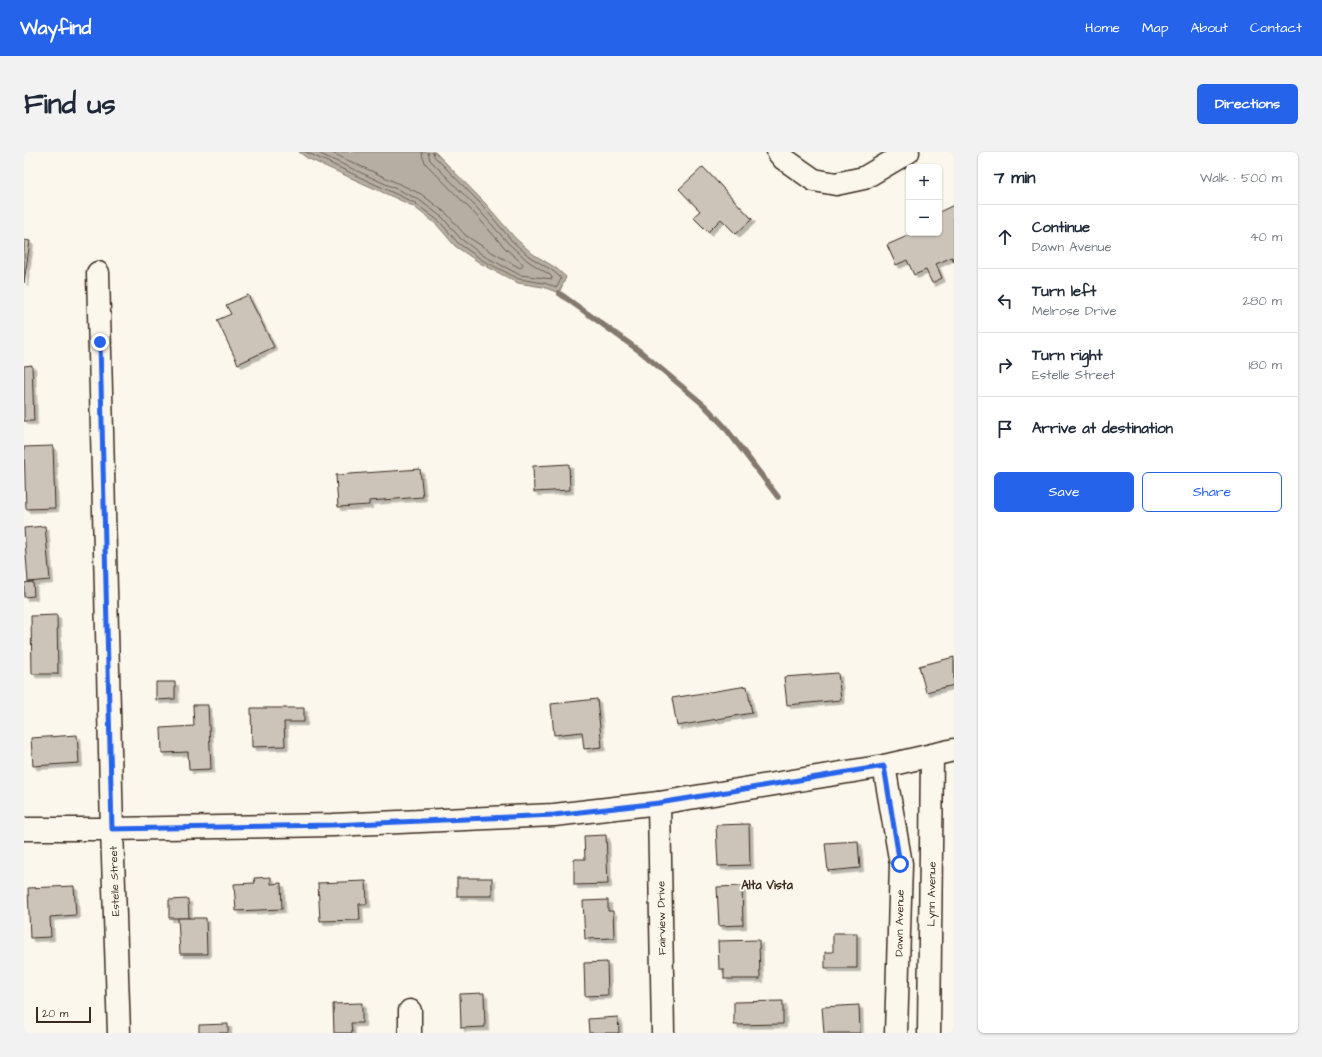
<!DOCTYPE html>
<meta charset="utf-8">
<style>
:root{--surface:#fff;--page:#f2f2f3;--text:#1f2937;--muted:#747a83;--line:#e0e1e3;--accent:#2563eb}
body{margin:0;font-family:"Architects Daughter",sans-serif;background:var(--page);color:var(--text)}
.controls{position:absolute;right:12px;top:12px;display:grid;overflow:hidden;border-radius:6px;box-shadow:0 1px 3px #0004}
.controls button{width:36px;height:36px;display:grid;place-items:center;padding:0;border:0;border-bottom:1px solid var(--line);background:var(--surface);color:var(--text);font:20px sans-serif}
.scale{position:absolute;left:12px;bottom:10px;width:55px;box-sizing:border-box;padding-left:4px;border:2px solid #3b2a1e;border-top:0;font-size:11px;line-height:14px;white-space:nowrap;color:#3b2a1e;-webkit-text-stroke:3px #fbf7ec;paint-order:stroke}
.stop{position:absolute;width:12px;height:12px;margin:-9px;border:3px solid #2563eb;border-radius:50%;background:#fff}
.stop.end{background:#2563eb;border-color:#fff;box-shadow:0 1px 4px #0008}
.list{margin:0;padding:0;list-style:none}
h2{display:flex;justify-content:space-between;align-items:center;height:52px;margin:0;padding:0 16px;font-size:17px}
h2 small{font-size:13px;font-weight:400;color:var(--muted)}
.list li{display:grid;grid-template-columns:26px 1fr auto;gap:12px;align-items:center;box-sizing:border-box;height:64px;padding:0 16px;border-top:1px solid var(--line)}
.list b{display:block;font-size:15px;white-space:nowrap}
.list p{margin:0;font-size:13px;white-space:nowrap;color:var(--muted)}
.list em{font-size:13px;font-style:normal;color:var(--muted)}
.actions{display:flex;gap:8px;padding:12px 16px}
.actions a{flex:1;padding:9px 0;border:1px solid var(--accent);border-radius:6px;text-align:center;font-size:14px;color:var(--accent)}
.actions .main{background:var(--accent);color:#fff}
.icon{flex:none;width:22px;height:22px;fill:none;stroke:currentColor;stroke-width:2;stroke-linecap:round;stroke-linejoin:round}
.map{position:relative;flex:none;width:930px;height:881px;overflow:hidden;border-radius:6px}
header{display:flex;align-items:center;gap:24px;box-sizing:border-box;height:56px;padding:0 20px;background:var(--accent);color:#fff}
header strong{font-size:19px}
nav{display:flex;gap:22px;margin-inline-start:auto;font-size:14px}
.intro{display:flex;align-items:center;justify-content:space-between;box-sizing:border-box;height:96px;padding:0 24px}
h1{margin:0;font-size:28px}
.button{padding:10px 18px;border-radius:6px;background:var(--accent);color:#fff;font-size:14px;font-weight:700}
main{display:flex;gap:24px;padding:0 24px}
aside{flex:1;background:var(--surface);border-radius:6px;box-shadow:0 1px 3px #0004}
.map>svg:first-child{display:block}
.water{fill:#b6aea2;stroke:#85796d}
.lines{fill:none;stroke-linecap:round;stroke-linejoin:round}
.shore{stroke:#6c5f53;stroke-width:1}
.stream{stroke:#85796d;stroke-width:5.5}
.building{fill:#ccc4b9;stroke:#3b2a1e;filter:url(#shadow)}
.minor-casing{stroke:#3b2a1e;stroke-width:25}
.minor{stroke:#fbf7ec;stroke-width:22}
.route{stroke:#2563eb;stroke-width:5}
.labels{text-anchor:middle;stroke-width:4;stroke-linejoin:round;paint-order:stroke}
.street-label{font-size:11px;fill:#3b2a1e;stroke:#fbf7ec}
.neighbourhood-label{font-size:12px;font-weight:bold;fill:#3b2a1e;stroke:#fbf7ec}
</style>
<header>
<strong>Wayfind</strong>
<nav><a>Home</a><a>Map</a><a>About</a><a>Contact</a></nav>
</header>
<div class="intro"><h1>Find us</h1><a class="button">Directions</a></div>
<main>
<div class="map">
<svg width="930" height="881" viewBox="0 0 930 881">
<defs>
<filter id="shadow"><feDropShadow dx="3.5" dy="3.5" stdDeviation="0" flood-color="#0004"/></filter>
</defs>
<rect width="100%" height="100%" fill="#fbf7ec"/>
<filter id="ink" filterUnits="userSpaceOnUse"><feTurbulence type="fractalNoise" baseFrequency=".025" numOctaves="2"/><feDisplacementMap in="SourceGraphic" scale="8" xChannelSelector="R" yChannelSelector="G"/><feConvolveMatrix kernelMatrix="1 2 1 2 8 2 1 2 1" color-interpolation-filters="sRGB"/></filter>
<g filter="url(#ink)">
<path class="water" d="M 275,0 L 411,0 L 461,51 L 491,86 L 509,102 L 532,116 L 542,125 L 535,141 L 519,135 L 494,131 L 456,111 L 431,94 L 413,73 L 389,54 L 283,6 Z"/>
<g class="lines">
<g class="shore">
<path d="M 282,0 L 391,51 L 416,70 L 434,91 L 458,108 L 495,127 L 520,131 L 533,135 L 537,127 L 536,125 L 529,119 L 506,105 L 488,89 L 458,53 L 410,4 L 409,0"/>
<path d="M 292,0 L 394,47 L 419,66 L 437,87 L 460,104 L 496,123 L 528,127 L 528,125 L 526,123 L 504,109 L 485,92 L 454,57 L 406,8 L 404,0"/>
<path d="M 306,0 L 397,42 L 423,62 L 441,83 L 464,98 L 496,116 L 498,115 L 499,112 L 481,96 L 450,61 L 402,12 L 399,6 L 398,0"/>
</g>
<path class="stream" d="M 535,141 L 617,200 L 680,253 L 700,274 L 754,345"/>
</g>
<g class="building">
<path d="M 679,15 L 728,67 L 712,82 L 697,67 L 684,80 L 669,65 L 676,59 L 655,37 Z"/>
<path d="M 930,53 L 930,110 L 928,105 L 912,112 L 918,126 L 908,131 L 902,118 L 890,123 L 883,108 L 872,113 L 863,93 L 890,81 L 915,81 L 915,60 Z"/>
<path d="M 0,88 L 6,89 L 0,131 Z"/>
<path d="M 224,143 L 250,195 L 214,212 L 193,168 L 207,162 L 202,153 Z"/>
<path d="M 8,213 L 10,269 L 0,269 L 0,214 Z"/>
<path d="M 29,294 L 31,356 L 2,357 L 0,295 Z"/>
<path d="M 545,312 L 546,338 L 510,340 L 509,314 Z"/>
<path d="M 396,317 L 399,345 L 345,349 L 345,353 L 314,355 L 312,323 Z"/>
<path d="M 21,374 L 26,428 L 4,430 L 0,376 Z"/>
<path d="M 9,430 L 10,444 L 0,445 L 0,431 Z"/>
<path d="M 33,463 L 34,522 L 8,522 L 7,464 Z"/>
<path d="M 930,505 L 930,533 L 902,540 L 895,514 Z"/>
<path d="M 814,521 L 817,548 L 763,553 L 760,525 Z"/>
<path d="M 132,530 L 151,530 L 151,547 L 132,548 Z"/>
<path d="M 723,534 L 728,561 L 653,574 L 648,546 Z"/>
<path d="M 573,547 L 578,595 L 560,597 L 558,580 L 530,583 L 527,552 Z"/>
<path d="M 169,553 L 184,553 L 187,617 L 165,618 L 164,600 L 138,601 L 137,576 L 170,574 Z"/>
<path d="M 227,556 L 280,556 L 280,570 L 260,570 L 261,594 L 228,595 Z"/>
<path d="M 53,583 L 55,611 L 9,614 L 7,586 Z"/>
<path d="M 725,672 L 726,713 L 694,714 L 692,673 Z"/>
<path d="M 582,683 L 584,732 L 550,733 L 550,707 L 561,707 L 560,684 Z"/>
<path d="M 834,689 L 836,716 L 804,719 L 801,691 Z"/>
<path d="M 247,725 L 247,732 L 257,731 L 258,757 L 212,759 L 210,732 L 231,731 L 230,726 Z"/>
<rect x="433" y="726" width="35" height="18"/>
<path d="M 342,729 L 343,752 L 335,752 L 336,768 L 296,769 L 294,731 Z"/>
<path d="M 50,734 L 52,763 L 26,765 L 27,785 L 6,786 L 4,736 Z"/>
<path d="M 718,734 L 719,773 L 695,774 L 693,735 Z"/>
<path d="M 164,747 L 165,766 L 145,766 L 145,748 Z"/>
<path d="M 584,748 L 584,759 L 589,759 L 590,786 L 561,787 L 559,749 Z"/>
<path d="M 154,766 L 182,766 L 183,802 L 156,802 Z"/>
<path d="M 809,781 L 833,781 L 833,816 L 801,816 L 801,800 L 809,800 Z"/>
<path d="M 735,788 L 736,827 L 700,827 L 700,817 L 695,817 L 694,789 Z"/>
<path d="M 583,810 L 584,843 L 561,844 L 560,811 Z"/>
<path d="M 460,841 L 461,875 L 437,876 L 436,842 Z"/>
<path d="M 759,849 L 759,872 L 710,873 L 710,850 Z"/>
<path d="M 338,851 L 338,871 L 327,871 L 328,881 L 310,881 L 309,852 Z"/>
<path d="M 835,853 L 836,881 L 800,881 L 798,855 Z"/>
<path d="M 594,865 L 595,881 L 565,881 L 564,867 Z"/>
<path d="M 204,872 L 204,881 L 175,881 L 175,873 Z"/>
</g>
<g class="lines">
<defs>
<g id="minor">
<path d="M 754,0 L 760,7 L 790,28 L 812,32 L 840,26 L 884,0"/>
<path d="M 74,121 L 88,677 L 95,881"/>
<path d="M 860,614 L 877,712 L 872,881"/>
<path d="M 635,651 L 639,881"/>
<path d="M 0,677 L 88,677 L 309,673 L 530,663 L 635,651 L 860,614 L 930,598"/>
<path d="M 386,859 L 386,881"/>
<path d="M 905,881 L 908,604"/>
</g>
</defs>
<use href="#minor" class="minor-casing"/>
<use href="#minor" class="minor"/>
</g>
</g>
<g class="lines" filter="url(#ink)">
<path class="route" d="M 76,190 L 88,677 L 309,673 L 530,663 L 635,651 L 860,614 L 876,712"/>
</g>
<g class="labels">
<g class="street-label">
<text transform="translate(90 729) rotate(-92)" y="4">Estelle Street</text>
<text transform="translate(907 742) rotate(-89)" y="4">Lynn Avenue</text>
<text transform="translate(637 766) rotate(-91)" y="4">Fairview Drive</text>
<text transform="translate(875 771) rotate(-89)" y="4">Dawn Avenue</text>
</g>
<g class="neighbourhood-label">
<text x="743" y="737">Alta Vista</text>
</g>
</g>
</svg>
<div class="controls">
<button>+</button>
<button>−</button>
</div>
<div class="scale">20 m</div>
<div class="stop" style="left:876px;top:712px"></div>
<div class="stop end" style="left:76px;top:190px"></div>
</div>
<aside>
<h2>7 min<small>Walk · 500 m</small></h2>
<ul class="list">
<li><svg class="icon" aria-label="ahead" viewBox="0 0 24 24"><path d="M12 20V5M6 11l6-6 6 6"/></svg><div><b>Continue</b><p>Dawn Avenue</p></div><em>40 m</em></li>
<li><svg class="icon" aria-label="left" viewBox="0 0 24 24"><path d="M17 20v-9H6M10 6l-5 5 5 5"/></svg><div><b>Turn left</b><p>Melrose Drive</p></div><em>280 m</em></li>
<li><svg class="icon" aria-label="right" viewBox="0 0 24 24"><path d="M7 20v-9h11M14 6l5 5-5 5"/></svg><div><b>Turn right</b><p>Estelle Street</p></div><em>180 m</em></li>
<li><svg class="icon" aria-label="arrive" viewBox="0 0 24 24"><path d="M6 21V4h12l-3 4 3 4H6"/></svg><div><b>Arrive at destination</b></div></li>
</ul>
<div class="actions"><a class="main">Save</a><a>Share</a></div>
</aside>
</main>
